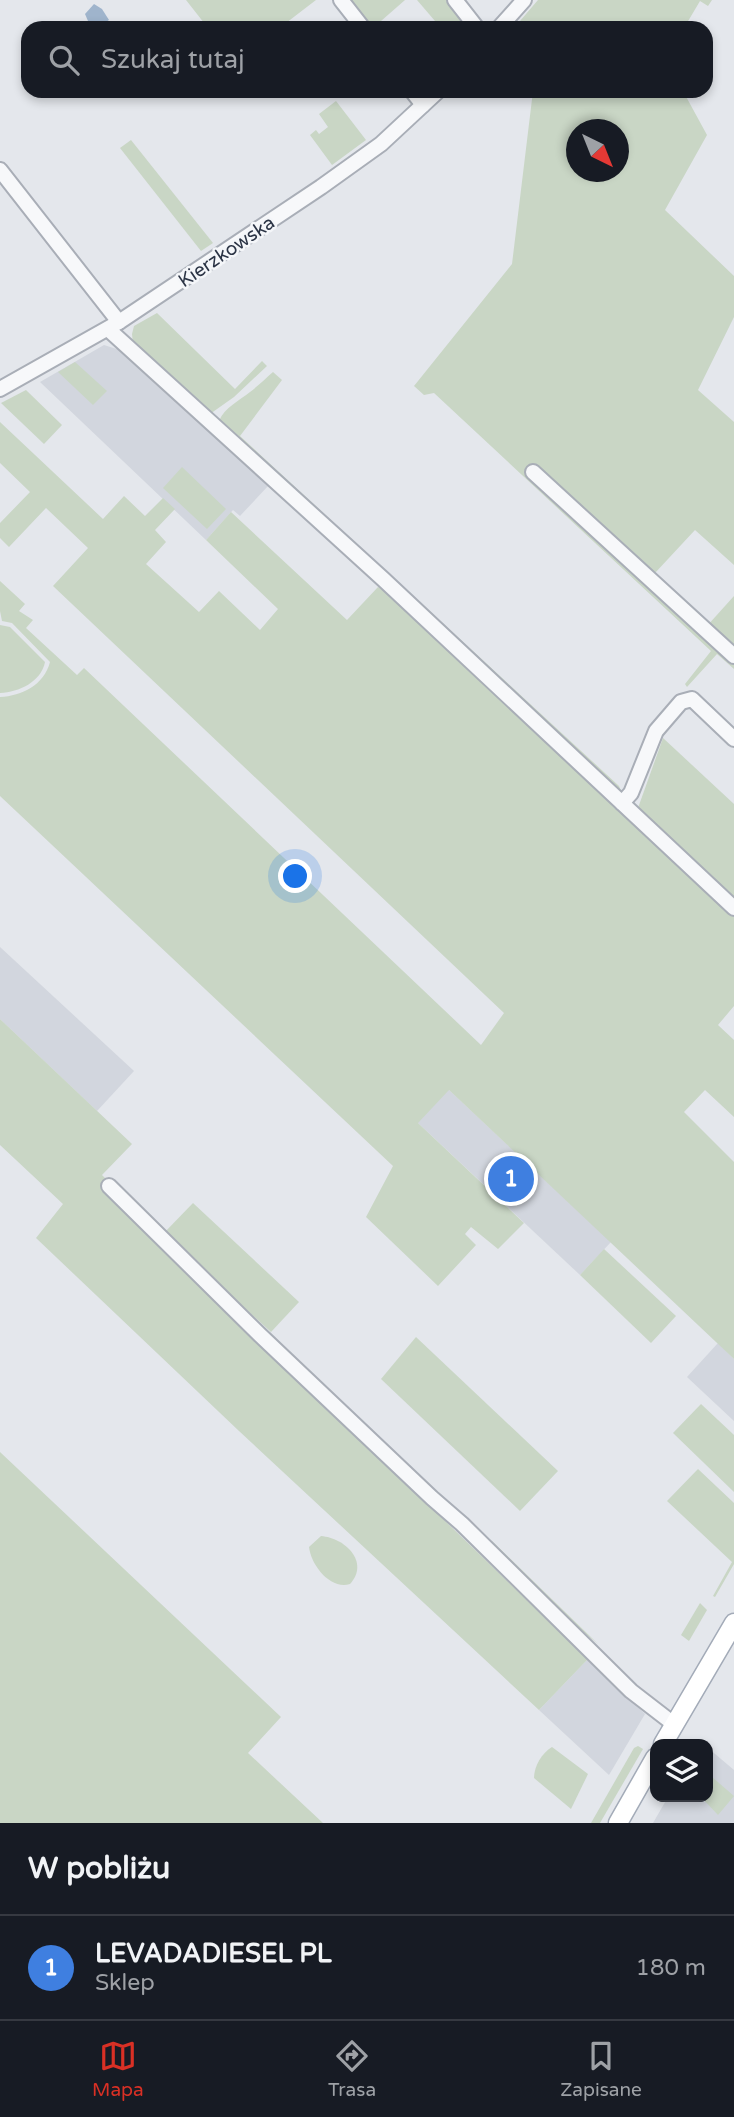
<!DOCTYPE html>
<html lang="pl">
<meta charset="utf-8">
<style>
:root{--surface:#171b24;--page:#20242c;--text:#f1f3f6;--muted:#9ea1a6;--line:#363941;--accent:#d93025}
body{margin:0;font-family:"Varela Round",sans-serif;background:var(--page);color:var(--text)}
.controls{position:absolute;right:21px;bottom:21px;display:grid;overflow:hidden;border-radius:14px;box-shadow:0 4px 10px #0003}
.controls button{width:63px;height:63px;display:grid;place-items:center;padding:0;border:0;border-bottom:2px solid var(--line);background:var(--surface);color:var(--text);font:35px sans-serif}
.compass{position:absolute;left:566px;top:119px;width:63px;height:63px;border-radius:50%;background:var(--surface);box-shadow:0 4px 10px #0003;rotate:137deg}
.you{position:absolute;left:296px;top:877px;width:24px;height:24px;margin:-18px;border:5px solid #fff;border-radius:50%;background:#1a73e8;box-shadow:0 0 0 10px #1a73e833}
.badge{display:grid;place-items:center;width:46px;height:46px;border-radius:50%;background:var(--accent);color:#fff;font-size:23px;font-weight:700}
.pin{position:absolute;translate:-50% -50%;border:4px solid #fff;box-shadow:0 2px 7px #0006}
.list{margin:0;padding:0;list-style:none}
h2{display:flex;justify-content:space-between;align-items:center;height:91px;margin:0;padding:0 28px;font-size:30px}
h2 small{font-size:23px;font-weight:400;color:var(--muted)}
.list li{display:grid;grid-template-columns:46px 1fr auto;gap:21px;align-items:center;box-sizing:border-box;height:105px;padding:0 28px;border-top:2px solid var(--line)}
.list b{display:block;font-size:26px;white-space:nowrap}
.list p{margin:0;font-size:23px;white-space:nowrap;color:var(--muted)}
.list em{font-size:23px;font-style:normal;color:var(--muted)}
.icon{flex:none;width:38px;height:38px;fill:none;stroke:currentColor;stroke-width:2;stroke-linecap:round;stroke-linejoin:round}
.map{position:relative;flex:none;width:734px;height:1823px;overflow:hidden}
.search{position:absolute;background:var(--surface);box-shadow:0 4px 10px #0003;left:21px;right:21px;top:21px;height:77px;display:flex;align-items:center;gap:18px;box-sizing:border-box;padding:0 24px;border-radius:21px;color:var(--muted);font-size:26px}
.sheet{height:196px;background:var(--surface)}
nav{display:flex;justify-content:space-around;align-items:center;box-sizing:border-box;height:98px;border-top:2px solid var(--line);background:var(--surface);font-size:19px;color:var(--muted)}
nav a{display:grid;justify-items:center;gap:4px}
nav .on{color:var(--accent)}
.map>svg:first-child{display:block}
.built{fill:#d2d6de}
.green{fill:#c9d6c5;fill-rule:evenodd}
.water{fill:#9fb4cc}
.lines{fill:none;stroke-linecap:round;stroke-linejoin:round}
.minor-casing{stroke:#a9aeb7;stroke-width:18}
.major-casing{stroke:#a3abb8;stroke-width:21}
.minor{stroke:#f7f8fa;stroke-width:14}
.major{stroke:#fff;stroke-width:18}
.labels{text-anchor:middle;stroke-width:5;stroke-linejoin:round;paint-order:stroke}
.street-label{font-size:19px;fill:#2b3445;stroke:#f4f6f9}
</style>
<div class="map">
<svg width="734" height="1823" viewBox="0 0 734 1823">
<rect width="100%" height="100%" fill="#e4e7ec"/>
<g class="built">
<path d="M 104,345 L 126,352 L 269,485 L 240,516 L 233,510 L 206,540 L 40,382 Z"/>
<path d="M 0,947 L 134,1071 L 97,1111 L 0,1019 Z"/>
<path d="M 448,1089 L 611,1242 L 580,1275 L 417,1122 Z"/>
<path d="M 718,1343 L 734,1359 L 734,1421 L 687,1377 Z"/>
<path d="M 588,1659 L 645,1714 L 609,1775 L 539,1710 Z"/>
<path d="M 708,1748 L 734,1770 L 734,1823 L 653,1823 L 668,1797 L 708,1797 Z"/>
</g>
<g class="green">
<path d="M 186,0 L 316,0 L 286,23 L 289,28 L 208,28 Z"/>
<path d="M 348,0 L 405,0 L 373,28 L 370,28 Z"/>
<path d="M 417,0 L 446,0 L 467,28 L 441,28 Z"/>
<path d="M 538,0 L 712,0 L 708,6 L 700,1 L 684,28 L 514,28 Z"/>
<path d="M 533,91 L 683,91 L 707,135 L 665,210 L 734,276 L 734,317 L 698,390 L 734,422 L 734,565 L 695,530 L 655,573 L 692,608 L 690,611 L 528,475 L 696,631 L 734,663 L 734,669 L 717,654 L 687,687 L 685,684 L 711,651 L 434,393 L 424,395 L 414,386 L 512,264 ZM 576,130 L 618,130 L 618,172 L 576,172 Z"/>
<path d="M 336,101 L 366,140 L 332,165 L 310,135 L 316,130 L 319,134 L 328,127 L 319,114 Z"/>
<path d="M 131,140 L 213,243 L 201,251 L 120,148 Z"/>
<path d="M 157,313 L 235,389 L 262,361 L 267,366 L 234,397 L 210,414 L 133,344 L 132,334 L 134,326 Z"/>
<path d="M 75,362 L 107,391 L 93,405 L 58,372 Z"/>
<path d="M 273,372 L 282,380 L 240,436 L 619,786 L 622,793 L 221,423 L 219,421 C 225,407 239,401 250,392 C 258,386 265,379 273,372 Z"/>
<path d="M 26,390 L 62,425 L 44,444 L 1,403 Z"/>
<path d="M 0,422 L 103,519 L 124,496 L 145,516 L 163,498 L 175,509 L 155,530 L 166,542 L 146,564 L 199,612 L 219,591 L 260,630 L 278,609 L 206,540 L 231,512 L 347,620 L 378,587 L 386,591 L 629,814 L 734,917 L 734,1006 L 718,1025 L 734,1040 L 734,1117 L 705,1090 L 684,1112 L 734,1162 L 734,1359 L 449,1090 L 418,1123 L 524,1223 L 498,1249 L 471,1227 L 465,1234 L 476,1245 L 438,1286 L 366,1217 L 393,1166 L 0,796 L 0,697 C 22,696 44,685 50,662 L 12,623 L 2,621 L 0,611 L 0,581 L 25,604 L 19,611 L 33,620 L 26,628 L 77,675 L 84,668 L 481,1045 L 504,1013 L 53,586 L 88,548 L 46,508 L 9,547 L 0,538 L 0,523 L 30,492 L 0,463 Z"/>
<path d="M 182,467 L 226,509 L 207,529 L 163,488 Z"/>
<path d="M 734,596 L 734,651 L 707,626 Z"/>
<path d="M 0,625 L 10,627 L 45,662 C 41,682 19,692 0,693 Z"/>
<path d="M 663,738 L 734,804 L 734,899 L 638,808 Z"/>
<path d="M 0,1019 L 132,1144 L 102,1175 L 411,1484 L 441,1517 L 588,1659 L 539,1710 L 239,1431 L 36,1238 L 63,1204 L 0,1145 Z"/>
<path d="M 193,1203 L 299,1302 L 271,1332 L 163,1234 Z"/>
<path d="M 604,1249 L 676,1316 L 651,1343 L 580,1275 Z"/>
<path d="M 416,1337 L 558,1471 L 520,1511 L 381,1379 Z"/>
<path d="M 701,1404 L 734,1435 L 734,1492 L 673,1433 Z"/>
<path d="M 0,1452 L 281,1717 L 248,1753 L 323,1823 L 0,1823 Z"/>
<path d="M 698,1469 L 734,1503 L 734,1564 L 715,1597 L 713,1596 L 732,1562 L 667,1501 Z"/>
<path d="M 321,1536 C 345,1538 370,1562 350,1584 C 330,1590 311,1565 309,1547 Z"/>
<path d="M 492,1541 L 598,1644 L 563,1615 L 488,1544 Z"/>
<path d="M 700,1603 L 707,1610 L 689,1641 L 681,1635 Z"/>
<path d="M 638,1746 L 643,1749 L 600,1823 L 591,1823 L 634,1748 Z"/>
<path d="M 552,1747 L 588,1774 L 571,1809 L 534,1778 C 534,1766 542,1753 552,1747 Z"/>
<path d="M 712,1777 L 734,1796 L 718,1815 L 701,1797 L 708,1797 L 708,1782 Z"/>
</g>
<path class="water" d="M 94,4 L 102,9 L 109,20 L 97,28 L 88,21 L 85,14 Z"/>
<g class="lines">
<defs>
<g id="minor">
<path d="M 341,0 L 363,28"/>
<path d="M 455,0 L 477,28"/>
<path d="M 499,28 L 524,0"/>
<path d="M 412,91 L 423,105"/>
<path d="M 0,170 L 119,322"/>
<path d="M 108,329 L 383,579 L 734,908"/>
<path d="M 0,389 L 119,322 L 321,187 L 381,144 L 438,91"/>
<path d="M 533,472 L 734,656"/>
<path d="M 622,803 L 631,793 L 656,731 L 681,702 L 692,699 L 734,739"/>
<path d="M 109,1186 L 260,1335 L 432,1498 L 462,1524 L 631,1691 L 675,1725"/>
</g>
<g id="major">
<path d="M 663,1744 L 734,1623"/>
<path d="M 618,1823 L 655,1758"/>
</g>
</defs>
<use href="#minor" class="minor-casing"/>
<use href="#major" class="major-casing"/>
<use href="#minor" class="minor"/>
<use href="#major" class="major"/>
</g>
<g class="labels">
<g class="street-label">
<text transform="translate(226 251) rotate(-34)" y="7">Kierzkowska</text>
</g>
</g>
</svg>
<div class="controls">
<button><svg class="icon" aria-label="layers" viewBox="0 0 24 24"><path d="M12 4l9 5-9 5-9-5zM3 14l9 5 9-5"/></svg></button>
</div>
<svg class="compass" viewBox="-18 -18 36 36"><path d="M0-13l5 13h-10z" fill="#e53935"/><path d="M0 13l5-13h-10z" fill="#9ea1a6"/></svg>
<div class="you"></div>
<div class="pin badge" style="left:511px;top:1179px;background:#3f7fe0">1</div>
<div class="search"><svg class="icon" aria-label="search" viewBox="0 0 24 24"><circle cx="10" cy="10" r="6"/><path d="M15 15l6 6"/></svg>Szukaj tutaj</div>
</div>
<section class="sheet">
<h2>W pobliżu<small></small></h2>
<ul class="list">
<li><span class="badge" style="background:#3f7fe0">1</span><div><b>LEVADADIESEL PL</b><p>Sklep</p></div><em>180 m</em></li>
</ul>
</section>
<nav>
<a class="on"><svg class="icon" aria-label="map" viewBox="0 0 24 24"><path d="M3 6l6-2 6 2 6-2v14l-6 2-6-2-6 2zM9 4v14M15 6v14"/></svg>Mapa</a>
<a><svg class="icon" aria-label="directions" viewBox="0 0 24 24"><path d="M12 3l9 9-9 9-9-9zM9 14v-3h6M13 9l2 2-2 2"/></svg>Trasa</a>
<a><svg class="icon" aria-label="saved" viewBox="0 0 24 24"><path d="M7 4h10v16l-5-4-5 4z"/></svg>Zapisane</a>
</nav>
